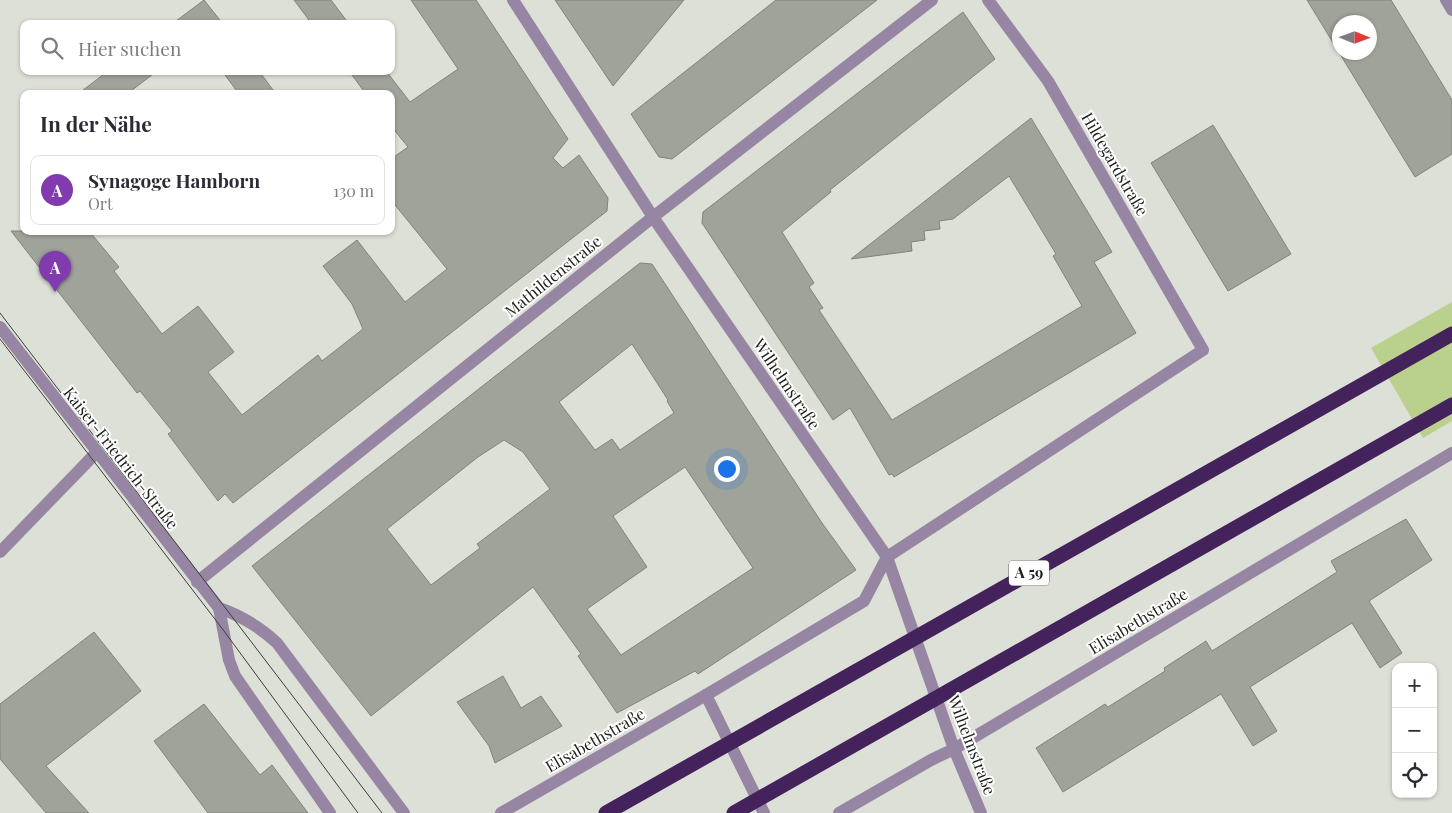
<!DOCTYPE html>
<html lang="de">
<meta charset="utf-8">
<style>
:root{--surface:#fff;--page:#f7f7f7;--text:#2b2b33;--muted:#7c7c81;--line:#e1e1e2;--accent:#813bae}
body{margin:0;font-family:"Playfair Display",serif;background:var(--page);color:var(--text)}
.controls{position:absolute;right:15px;bottom:15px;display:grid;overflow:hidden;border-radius:10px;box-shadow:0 1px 4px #0004}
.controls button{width:45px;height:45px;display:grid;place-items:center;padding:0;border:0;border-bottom:1px solid var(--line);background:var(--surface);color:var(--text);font:25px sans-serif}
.compass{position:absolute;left:1332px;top:15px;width:45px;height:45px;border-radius:50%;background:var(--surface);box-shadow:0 1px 4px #0004;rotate:91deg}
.you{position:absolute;left:726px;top:468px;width:18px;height:18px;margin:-12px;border:4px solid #fff;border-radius:50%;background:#1a73e8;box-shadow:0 0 0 8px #1a73e833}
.badge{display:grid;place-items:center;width:32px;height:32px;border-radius:50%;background:var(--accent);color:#fff;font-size:16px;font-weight:700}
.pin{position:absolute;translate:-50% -41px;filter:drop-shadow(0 1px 2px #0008)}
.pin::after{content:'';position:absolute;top:26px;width:18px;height:15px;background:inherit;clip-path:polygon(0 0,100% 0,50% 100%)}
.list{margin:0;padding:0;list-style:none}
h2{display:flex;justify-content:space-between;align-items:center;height:65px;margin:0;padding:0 20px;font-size:21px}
h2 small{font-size:16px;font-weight:400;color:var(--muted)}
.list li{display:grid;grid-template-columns:32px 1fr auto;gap:15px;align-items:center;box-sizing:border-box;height:70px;margin:0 10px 10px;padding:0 10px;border:1px solid var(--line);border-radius:10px}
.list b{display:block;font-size:19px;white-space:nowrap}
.list p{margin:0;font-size:16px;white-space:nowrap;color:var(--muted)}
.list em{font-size:16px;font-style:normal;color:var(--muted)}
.icon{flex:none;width:28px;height:28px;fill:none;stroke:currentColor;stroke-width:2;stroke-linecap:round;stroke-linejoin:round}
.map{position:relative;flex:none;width:1452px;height:813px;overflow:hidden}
.search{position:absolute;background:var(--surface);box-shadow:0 1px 4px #0004;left:20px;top:20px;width:375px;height:55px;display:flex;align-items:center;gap:12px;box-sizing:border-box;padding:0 18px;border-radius:10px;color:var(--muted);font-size:19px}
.panel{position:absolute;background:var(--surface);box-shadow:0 1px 4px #0004;left:20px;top:90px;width:375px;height:145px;border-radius:10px}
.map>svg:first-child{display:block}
.green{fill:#bad18e}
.building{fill:#a0a39a;stroke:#80847b;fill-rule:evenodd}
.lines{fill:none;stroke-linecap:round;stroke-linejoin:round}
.street{stroke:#9686a3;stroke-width:12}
.tram{stroke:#3c3e39;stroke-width:1}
.highway-bridge{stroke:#44225c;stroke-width:15}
.labels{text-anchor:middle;stroke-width:4;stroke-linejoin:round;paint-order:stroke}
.shield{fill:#fff;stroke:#636462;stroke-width:1}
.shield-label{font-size:15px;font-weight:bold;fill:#20221e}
.street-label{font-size:16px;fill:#20221e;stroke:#fff}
</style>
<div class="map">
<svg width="1452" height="813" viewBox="0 0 1452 813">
<rect width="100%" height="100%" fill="#dce0d7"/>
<path class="green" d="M 1452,302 L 1452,421 L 1423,438 L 1371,348 Z"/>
<g class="building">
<path d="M 204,0 L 223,24 L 172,24 Z"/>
<path d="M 294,0 L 331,0 L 349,24 L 312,24 Z"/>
<path d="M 411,0 L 476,0 L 568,139 L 553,158 L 563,168 L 579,155 L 608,198 L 607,211 L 233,503 L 225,494 L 218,501 L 168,434 L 172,431 L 140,391 L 137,393 L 11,231 L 89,231 L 119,267 L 114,271 L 162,334 L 198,306 L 234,352 L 208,372 L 242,415 L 318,355 L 322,361 L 363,329 L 352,304 L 323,266 L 357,240 L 405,302 L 447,269 L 391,200 L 391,159 L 408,147 L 391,126 L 391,94 L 366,94 L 349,71 L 386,71 L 410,102 L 458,69 Z"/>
<path d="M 555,0 L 684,0 L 613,86 Z"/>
<path d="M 776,0 L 877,0 L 672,159 L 659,157 L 631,114 Z"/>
<path d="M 1307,0 L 1391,0 L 1452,100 L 1452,154 L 1415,177 ZM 1340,22 L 1370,22 L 1370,52 L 1340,52 Z"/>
<path d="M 963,12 L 995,59 L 830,190 L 831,192 L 782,232 L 814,283 L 809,287 L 823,308 L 819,310 L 892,420 L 1082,306 L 1053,256 L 1056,254 L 1009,176 L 953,219 L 939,221 L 940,229 L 924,231 L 925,240 L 911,242 L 912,251 L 851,259 L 1031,118 L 1112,252 L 1094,262 L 1136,333 L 894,477 L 892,474 L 889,475 L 850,408 L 833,420 L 702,223 L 703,212 Z"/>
<path d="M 108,71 L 157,71 L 127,94 L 78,94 Z"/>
<path d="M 222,71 L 259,71 L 276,94 L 239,94 Z"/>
<path d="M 1213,125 L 1291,254 L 1228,291 L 1151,163 Z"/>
<path d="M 640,263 L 652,264 L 822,523 L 856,570 L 698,674 L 695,671 L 617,713 L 578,656 L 581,654 L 533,587 L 371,716 L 252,566 ZM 632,344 L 668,400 L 667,401 L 674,413 L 620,450 L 612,439 L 595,450 L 559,402 ZM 504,440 L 523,452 L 550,489 L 477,544 L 480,548 L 431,585 L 387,529 L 478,457 ZM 685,467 L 753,568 L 621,655 L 587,609 L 647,567 L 613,516 Z"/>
<path d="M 1406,519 L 1432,560 L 1369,601 L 1402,653 L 1380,668 L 1352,623 L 1250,687 L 1277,731 L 1253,746 L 1221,694 L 1063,792 L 1036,748 L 1105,704 L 1108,707 L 1165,671 L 1164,668 L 1206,641 L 1212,651 L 1337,572 L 1331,561 Z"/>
<path d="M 94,632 L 141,691 L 46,766 L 89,813 L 46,813 L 0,759 L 0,704 Z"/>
<path d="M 503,676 L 521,708 L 541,696 L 562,726 L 495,763 L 489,746 L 457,702 Z"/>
<path d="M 204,704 L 260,775 L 272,765 L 308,813 L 208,813 L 154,741 Z"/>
</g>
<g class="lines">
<g class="street">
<path d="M 513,0 L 653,217 L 887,557 L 954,749 L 981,813"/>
<path d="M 1446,0 L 1452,10"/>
<path d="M 0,327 L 219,608 C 242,616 259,626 277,643 L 404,813"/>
<path d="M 0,552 L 96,453"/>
<path d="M 197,582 L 653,217 L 932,0"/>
<path d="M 219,608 L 229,660 L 235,676 L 330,813"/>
<path d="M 501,813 L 706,695"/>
<path d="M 764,813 L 706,695 L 864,601 L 887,557 L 1203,350 L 1048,81 L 988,0"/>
<path d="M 839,813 L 931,760 L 954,749 L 1452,453"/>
</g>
<g class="tram">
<path d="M 0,313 L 382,813"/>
<path d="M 0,339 L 221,627 L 358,813"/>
</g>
<g class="highway-bridge">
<path d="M 606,813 L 1452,334"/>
<path d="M 734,813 L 1452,405"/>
</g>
</g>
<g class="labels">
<rect class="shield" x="1009" y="560.5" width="40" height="25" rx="4"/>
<g class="shield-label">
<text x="1029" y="578">A 59</text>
</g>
<g class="street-label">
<text transform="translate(1115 164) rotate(60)" y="6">Hildegardstraße</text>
<text transform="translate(553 276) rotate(-39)" y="6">Mathildenstraße</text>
<text transform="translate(787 384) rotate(56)" y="6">Wilhelmstraße</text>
<text transform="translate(121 458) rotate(52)" y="6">Kaiser-Friedrich-Straße</text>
<text transform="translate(1138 621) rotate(-31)" y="6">Elisabethstraße</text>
<text transform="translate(595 740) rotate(-30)" y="6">Elisabethstraße</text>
<text transform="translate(972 745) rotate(69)" y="6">Wilhelmstraße</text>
</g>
</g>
</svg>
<div class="controls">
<button>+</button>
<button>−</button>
<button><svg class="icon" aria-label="locate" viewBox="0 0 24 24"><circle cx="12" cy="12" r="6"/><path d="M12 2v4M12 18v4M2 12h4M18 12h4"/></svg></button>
</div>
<svg class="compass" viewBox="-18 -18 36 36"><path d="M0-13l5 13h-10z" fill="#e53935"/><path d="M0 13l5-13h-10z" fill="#7c7c81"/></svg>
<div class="you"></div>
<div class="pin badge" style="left:55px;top:292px">A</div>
<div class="search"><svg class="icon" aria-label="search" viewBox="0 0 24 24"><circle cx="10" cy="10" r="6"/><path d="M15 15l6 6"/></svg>Hier suchen</div>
<section class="panel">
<h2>In der Nähe<small></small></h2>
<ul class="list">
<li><span class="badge">A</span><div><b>Synagoge Hamborn</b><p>Ort</p></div><em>130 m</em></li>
</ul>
</section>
</div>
